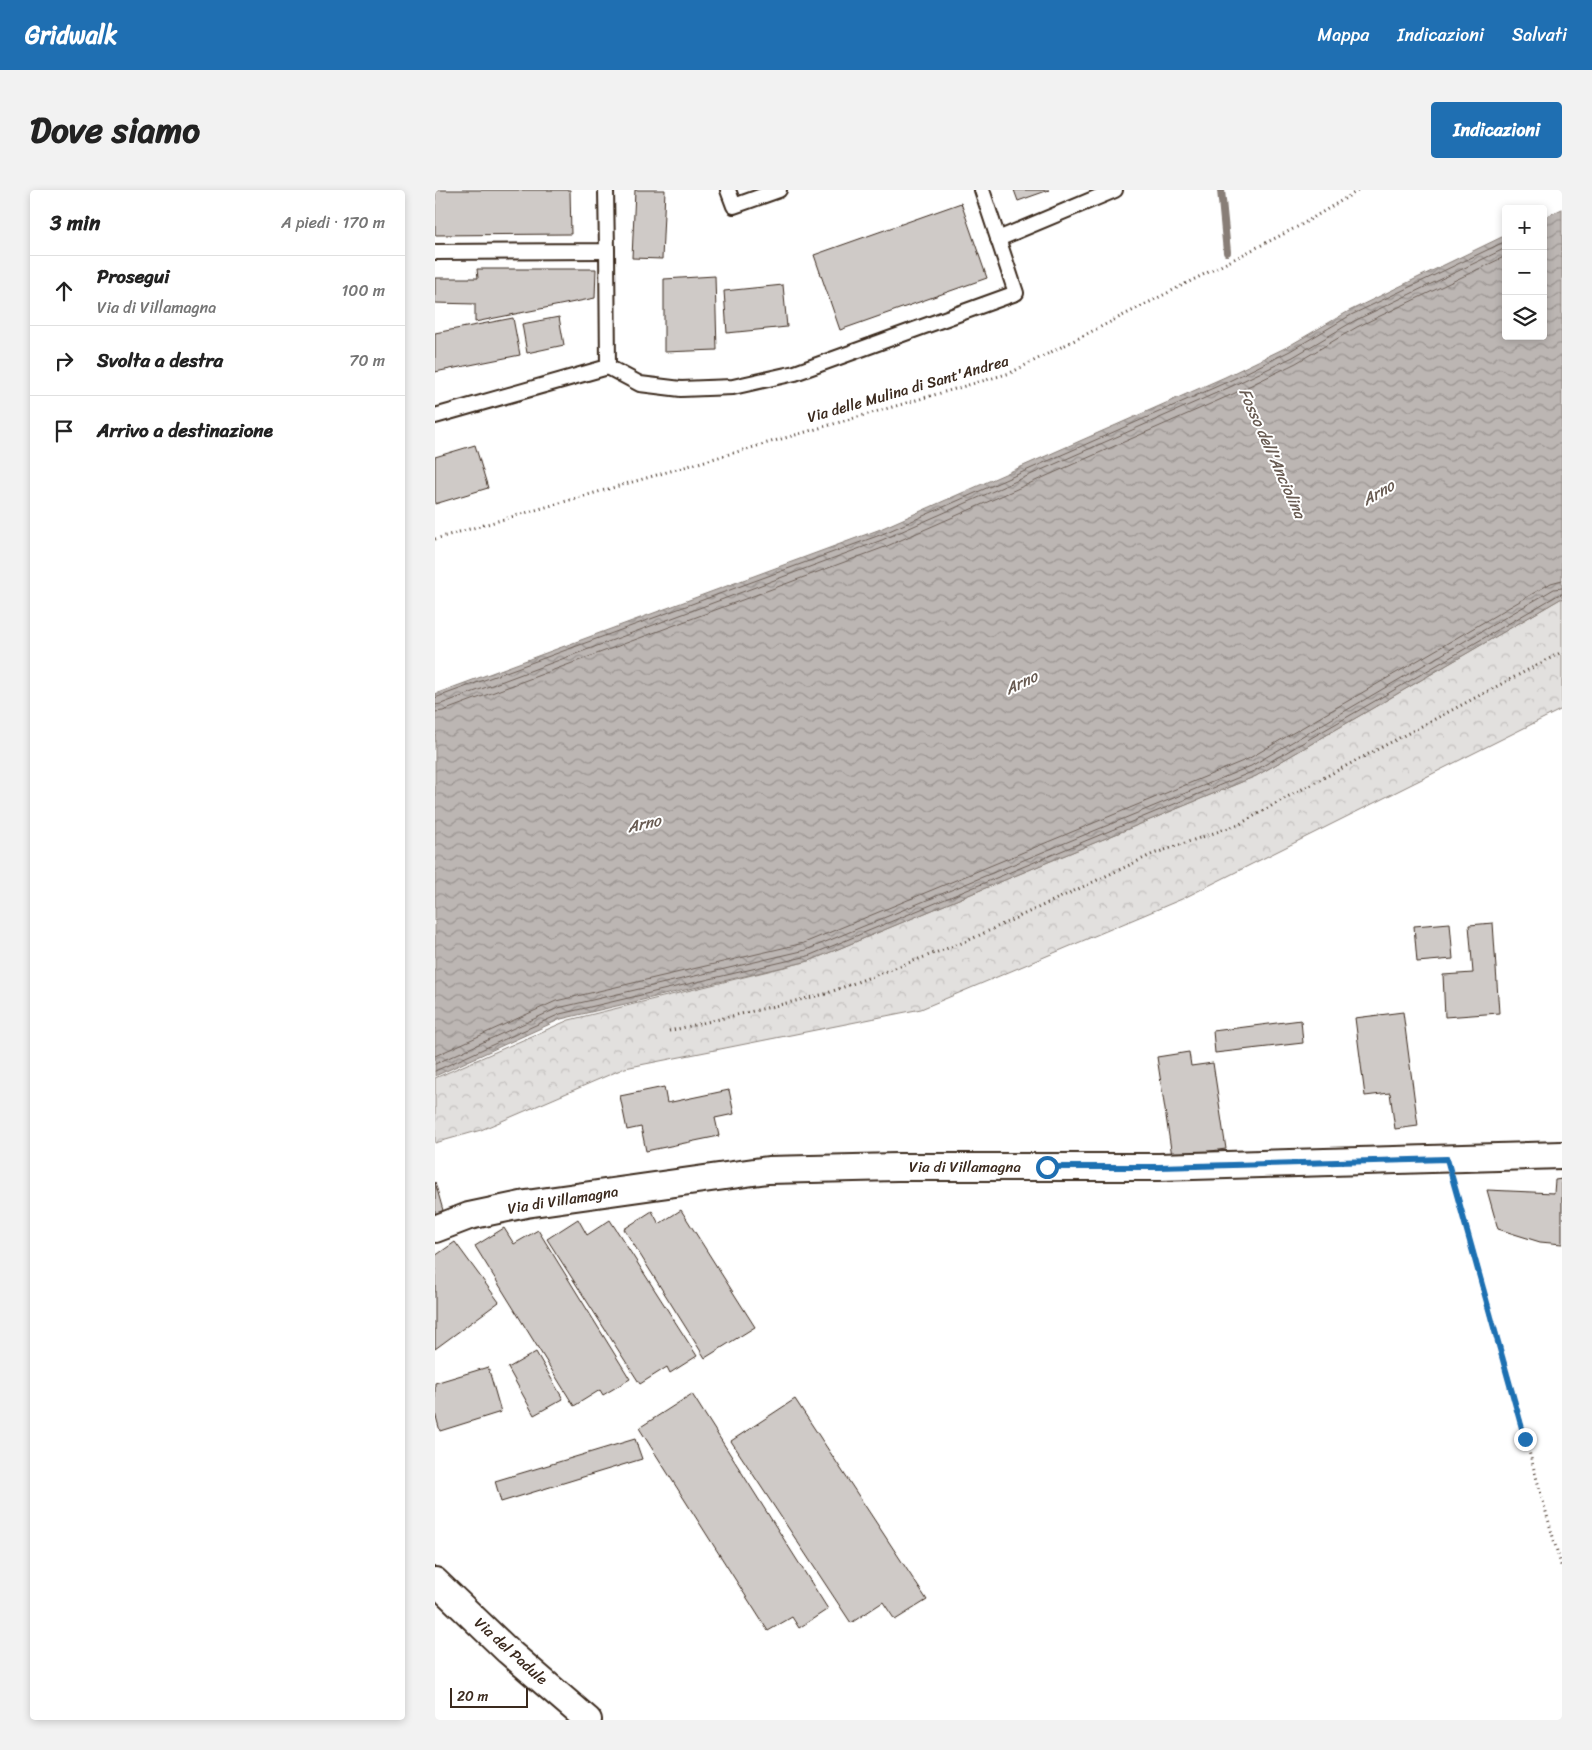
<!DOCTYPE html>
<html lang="it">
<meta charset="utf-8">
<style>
:root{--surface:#fff;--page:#f2f2f2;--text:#222;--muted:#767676;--line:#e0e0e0;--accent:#1f6fb2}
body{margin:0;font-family:Sriracha,sans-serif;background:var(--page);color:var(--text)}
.controls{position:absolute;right:15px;top:15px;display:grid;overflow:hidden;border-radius:5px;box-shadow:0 2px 8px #0003}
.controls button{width:45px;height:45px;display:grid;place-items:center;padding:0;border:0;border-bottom:1px solid var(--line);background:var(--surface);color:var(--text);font:25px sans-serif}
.scale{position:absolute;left:15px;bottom:12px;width:78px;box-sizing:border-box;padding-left:5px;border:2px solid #3b2a1e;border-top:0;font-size:14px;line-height:18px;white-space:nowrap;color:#3b2a1e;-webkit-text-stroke:4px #fff;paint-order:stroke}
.stop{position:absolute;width:15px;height:15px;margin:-11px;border:4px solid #1f6fb2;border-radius:50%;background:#fff}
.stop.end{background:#1f6fb2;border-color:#fff;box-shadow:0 1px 5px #0008}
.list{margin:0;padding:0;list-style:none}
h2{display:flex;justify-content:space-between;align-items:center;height:65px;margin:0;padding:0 20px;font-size:21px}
h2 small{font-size:16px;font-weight:400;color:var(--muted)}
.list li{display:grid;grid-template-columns:32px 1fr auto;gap:15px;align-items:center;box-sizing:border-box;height:70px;padding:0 20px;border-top:1px solid var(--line)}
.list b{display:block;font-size:19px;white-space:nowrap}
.list p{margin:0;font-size:16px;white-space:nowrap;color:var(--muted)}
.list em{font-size:16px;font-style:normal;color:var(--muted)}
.icon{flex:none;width:28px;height:28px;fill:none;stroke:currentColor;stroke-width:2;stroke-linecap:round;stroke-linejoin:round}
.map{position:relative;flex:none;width:1127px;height:1530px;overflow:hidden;border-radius:5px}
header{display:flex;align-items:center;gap:30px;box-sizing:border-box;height:70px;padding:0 25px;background:var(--accent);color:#fff}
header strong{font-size:24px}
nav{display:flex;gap:28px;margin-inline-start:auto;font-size:18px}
.intro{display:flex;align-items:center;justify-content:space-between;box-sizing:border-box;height:120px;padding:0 30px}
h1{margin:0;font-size:35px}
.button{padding:12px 22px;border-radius:5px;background:var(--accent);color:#fff;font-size:18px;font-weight:700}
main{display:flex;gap:30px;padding:0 30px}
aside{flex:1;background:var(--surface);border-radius:5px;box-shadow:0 2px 8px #0003}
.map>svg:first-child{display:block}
.forest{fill:url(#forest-crowns);stroke:#8e857e}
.water{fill:url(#water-waves);stroke:#887e77}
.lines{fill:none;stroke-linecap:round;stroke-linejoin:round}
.shore{stroke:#6f625a;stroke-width:1}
.stream{stroke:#887e77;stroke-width:8}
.building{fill:#cfcac7;stroke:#3b2a1e}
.lane-casing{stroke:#3b2a1e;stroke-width:18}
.street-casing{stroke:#3b2a1e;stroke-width:30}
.path{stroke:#3b2a1e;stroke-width:3;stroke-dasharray:1 4;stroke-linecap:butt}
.lane{stroke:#fff;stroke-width:14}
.street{stroke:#fff;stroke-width:26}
.route{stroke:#1f6fb2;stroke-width:6}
.labels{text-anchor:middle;stroke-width:4;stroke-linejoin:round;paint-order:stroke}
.street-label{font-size:15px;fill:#3b2a1e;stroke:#fff}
.water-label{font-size:16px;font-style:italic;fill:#685b52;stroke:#fff}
</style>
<header>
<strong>Gridwalk</strong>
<nav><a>Mappa</a><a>Indicazioni</a><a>Salvati</a></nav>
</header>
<div class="intro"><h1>Dove siamo</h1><a class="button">Indicazioni</a></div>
<main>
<aside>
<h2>3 min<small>A piedi · 170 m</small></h2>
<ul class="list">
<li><svg class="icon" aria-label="ahead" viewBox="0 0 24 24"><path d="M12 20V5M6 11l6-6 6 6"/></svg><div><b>Prosegui</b><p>Via di Villamagna</p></div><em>100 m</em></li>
<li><svg class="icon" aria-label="right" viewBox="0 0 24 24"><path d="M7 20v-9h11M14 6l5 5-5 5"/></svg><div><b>Svolta a destra</b></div><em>70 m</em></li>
<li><svg class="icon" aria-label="arrive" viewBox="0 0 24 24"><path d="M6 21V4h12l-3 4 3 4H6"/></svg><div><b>Arrivo a destinazione</b></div></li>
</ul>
</aside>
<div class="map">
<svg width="1127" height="1530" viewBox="0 0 1127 1530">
<defs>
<pattern id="forest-crowns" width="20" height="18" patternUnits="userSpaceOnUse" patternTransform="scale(1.25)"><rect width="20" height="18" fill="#e2e0de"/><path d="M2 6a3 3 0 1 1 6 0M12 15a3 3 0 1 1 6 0" fill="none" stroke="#c3c0be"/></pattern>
<pattern id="water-waves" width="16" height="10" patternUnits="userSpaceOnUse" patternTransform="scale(1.25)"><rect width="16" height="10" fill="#bcb6b3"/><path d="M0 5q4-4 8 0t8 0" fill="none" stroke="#9a9491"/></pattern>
</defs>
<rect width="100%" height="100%" fill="#fff"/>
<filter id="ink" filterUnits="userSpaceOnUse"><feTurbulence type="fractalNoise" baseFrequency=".02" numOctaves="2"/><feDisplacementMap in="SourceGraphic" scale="10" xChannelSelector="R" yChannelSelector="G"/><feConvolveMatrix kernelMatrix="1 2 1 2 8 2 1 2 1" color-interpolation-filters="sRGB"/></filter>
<g filter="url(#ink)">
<path class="forest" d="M 1127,408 L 1127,519 L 747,709 L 486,819 L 190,878 L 46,940 L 0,953 L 0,888 L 134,830 L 374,771 L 821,586 Z"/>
<path class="water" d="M 1127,19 L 1127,408 L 821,586 L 374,771 L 126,829 L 0,886 L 0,504 L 443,340 L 790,187 L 852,157 L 914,121 L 1071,45 L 1071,146 L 1108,146 L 1108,28 Z"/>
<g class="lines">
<g class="shore">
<path d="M 0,508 L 445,345 L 792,192 L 855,161 L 916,125 L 1071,51"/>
<path d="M 0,515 L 6,514 L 447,350 L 795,197 L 858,167 L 919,131 L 1071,58"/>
<path d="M 0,522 L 8,521 L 450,357 L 798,204 L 861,173 L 922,137 L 1071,66"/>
<path d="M 0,866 L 121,811 L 369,753 L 813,569 L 1116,393 L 1127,390"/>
<path d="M 0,874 L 123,818 L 371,760 L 816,576 L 1119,399 L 1127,398"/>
<path d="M 0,881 L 125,824 L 373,766 L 819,581 L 1123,405 L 1127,404"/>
</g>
<path class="stream" d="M 786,0 L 792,62"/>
</g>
<g class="building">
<path d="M 0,0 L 135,0 L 136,44 L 0,45 Z"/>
<path d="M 200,0 L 230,0 L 227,69 L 197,68 Z"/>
<path d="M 579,0 L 614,0 L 583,11 Z"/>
<path d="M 526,13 L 552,88 L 405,140 L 379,65 Z"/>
<path d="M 42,79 L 161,79 L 160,108 L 40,132 L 40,114 L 0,113 L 0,88 L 43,88 Z"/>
<path d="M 280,86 L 282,160 L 229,162 L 229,89 Z"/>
<path d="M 348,95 L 352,137 L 292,143 L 289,101 Z"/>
<path d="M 124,127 L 129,155 L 92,163 L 87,134 Z"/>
<path d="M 78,128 L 85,165 L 0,182 L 0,143 Z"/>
<path d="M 40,255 L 53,298 L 0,314 L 0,267 Z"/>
<path d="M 1015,733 L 1018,769 L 982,772 L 979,736 Z"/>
<path d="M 1058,733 L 1064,823 L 1010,827 L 1008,785 L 1038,783 L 1034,735 Z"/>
<path d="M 968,822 L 983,936 L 960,939 L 955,903 L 930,906 L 920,828 Z"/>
<path d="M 866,830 L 868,853 L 780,863 L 778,841 Z"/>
<path d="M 754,862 L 756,876 L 778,873 L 791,959 L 737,966 L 722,867 Z"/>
<path d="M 229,897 L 232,913 L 294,900 L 299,924 L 280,928 L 284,946 L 211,961 L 206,937 L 192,940 L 185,906 Z"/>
<path d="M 1127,989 L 1127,1054 L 1105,1052 L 1063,1039 L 1052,1000 L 1119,1003 L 1120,990 Z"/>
<path d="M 0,992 L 9,1024 L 0,1026 Z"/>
<path d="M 246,1020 L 320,1137 L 270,1168 L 189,1039 L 217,1021 L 224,1034 Z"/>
<path d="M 143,1029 L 152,1045 L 175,1030 L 262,1166 L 235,1183 L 232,1177 L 205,1194 L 112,1049 Z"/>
<path d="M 69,1038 L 79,1054 L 103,1040 L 195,1189 L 168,1205 L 165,1200 L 139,1216 L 40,1056 Z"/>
<path d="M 20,1052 L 64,1112 L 0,1159 L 0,1066 Z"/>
<path d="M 101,1162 L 128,1209 L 99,1225 L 73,1178 Z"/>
<path d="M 53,1177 L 66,1222 L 5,1241 L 0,1223 L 0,1193 Z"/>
<path d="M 257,1204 L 393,1419 L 364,1438 L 357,1427 L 333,1441 L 204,1238 Z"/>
<path d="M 360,1209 L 492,1410 L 460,1430 L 448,1412 L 416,1433 L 296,1251 Z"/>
<path d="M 200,1249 L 207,1269 L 66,1312 L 60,1291 Z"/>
</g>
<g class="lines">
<defs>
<g id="lane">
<path d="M 293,0 L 299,16 L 344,0"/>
<path d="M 563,49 L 680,0"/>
<path d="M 0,62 L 172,61 L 171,0"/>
<path d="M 173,177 L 205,194 L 246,199 L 298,197 L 360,183 L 581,103 L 547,0"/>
<path d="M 0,226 L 173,177 L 172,61"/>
</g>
<g id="street">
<path d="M 0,1039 L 34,1026 L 91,1014 L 333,980 L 462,977 L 724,977 L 1127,965"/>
<path d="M 0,1391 L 73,1461 L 153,1530"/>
</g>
</defs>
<use href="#lane" class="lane-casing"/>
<use href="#street" class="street-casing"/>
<g class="path">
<path d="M 0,349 L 575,183 L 866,35 L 924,0"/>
<path d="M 234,841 L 390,804 L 532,751 L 718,664 L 805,634 L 854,606 L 1127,462"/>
<path d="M 1019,994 L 1127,1379"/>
</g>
<use href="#lane" class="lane"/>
<use href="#street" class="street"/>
</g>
</g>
<g class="lines" filter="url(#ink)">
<path class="route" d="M 612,977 L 724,977 L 1012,969 L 1090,1249"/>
</g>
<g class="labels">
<g class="street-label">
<text transform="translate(473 199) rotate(-16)" y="5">Via delle Mulina di Sant'Andrea</text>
<text x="530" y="982">Via di Villamagna</text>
<text transform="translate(128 1010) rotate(-9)" y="5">Via di Villamagna</text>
<text transform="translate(76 1461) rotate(42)" y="5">Via del Padule</text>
</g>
<g class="water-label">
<text transform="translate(838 263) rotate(66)" y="6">Fosso dell'Anciolina</text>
<text transform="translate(943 302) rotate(-30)" y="6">Arno</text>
<text transform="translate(586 492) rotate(-26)" y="6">Arno</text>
<text transform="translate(209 633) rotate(-12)" y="6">Arno</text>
</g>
</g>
</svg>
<div class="controls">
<button>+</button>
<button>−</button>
<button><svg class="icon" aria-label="layers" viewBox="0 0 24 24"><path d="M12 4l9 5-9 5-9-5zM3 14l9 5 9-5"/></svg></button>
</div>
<div class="scale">20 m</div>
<div class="stop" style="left:612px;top:977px"></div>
<div class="stop end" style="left:1090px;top:1249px"></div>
</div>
</main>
